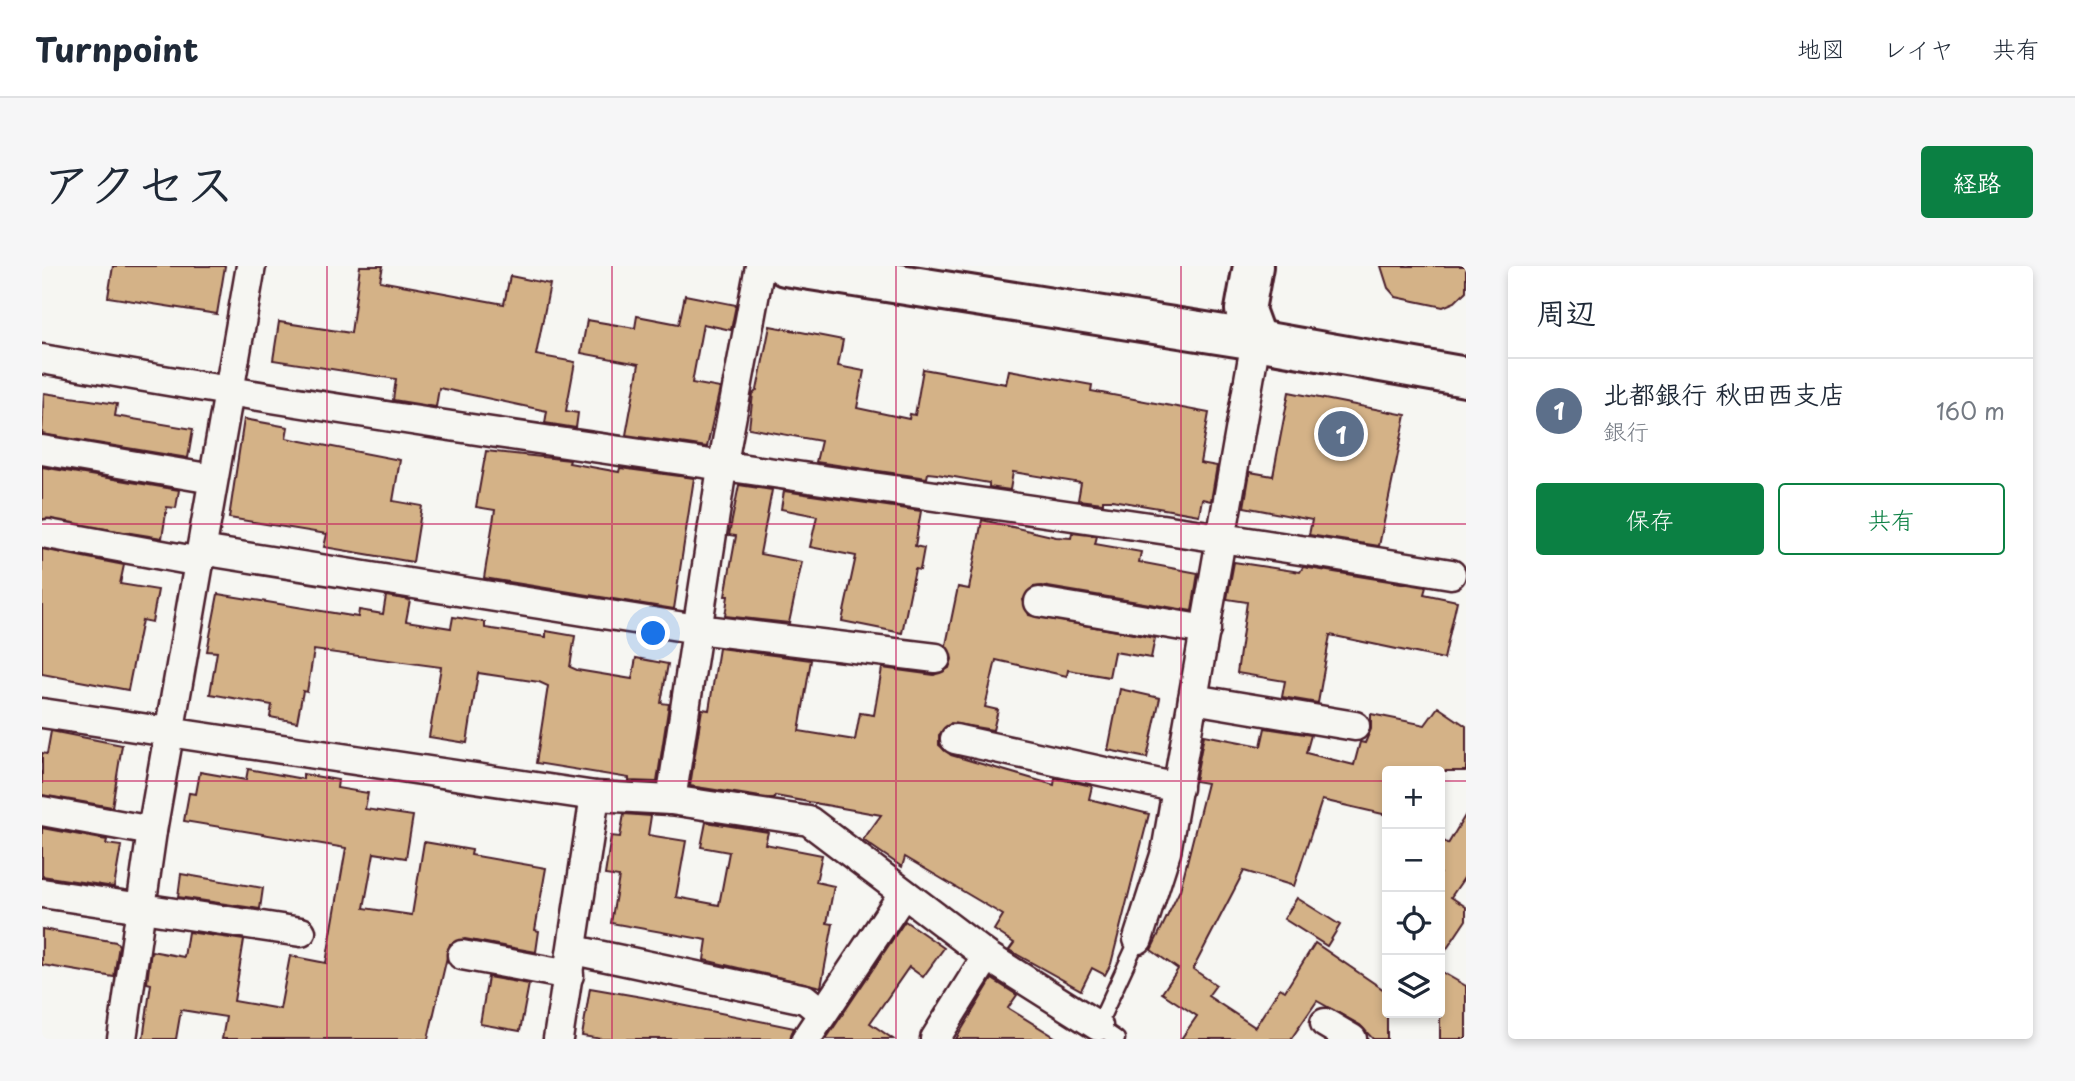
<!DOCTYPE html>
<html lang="ja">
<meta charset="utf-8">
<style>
:root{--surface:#fff;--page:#f6f6f7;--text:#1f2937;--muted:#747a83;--line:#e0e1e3;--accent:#0b8043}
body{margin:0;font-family:"Playpen Sans","Klee One",sans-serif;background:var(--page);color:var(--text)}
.controls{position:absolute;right:21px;bottom:21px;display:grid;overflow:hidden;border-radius:7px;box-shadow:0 4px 10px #0003}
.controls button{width:63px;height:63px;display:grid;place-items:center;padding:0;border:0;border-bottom:2px solid var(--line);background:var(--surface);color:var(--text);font:35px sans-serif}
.you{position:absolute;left:612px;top:368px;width:24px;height:24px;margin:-18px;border:5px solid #fff;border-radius:50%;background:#1a73e8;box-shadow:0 0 0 10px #1a73e833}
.badge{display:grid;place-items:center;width:46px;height:46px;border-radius:50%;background:var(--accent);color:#fff;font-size:23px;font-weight:700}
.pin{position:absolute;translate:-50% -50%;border:4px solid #fff;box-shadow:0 2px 7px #0006}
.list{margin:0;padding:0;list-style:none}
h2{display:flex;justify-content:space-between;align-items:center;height:91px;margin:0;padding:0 28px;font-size:30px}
h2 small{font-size:23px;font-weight:400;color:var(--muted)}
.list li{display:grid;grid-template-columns:46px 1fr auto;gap:21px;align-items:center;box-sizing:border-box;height:105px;padding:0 28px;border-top:2px solid var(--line)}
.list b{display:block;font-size:26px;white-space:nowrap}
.list p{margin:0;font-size:23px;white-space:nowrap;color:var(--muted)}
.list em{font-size:23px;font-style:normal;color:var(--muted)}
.actions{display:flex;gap:14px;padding:21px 28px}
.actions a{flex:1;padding:16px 0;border:2px solid var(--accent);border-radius:7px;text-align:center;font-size:24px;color:var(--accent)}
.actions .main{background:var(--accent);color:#fff}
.icon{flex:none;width:38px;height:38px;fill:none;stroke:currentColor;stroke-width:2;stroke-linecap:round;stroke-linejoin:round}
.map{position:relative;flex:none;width:1424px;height:773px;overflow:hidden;border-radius:7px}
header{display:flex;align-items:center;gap:42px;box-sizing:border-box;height:98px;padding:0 35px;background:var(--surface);border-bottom:2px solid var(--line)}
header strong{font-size:33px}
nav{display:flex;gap:38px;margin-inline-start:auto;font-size:24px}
.intro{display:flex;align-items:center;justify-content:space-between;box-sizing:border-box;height:168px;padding:0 42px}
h1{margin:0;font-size:49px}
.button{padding:18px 32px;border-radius:7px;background:var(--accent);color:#fff;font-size:24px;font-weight:700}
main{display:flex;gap:42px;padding:0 42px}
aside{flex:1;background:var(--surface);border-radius:7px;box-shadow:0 4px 10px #0003}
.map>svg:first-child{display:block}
.building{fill:#d4b287;stroke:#4a1f2b;stroke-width:2}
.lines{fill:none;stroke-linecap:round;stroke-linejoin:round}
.lane-casing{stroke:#4a1f2b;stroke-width:19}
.street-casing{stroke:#4a1f2b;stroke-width:33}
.secondary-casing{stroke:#4a1f2b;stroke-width:44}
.lane{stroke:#f6f6f2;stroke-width:14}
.street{stroke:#f6f6f2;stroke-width:28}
.secondary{stroke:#f6f6f2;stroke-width:38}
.grid{fill:none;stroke:#c2185b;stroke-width:2;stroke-opacity:0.55}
</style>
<header>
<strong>Turnpoint</strong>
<nav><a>地図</a><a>レイヤ</a><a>共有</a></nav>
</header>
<div class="intro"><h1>アクセス</h1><a class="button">経路</a></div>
<main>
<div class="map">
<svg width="1424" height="773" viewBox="0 0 1424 773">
<rect width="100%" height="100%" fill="#f6f6f2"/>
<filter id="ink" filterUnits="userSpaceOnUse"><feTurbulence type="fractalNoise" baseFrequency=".0143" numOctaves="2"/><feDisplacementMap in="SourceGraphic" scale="14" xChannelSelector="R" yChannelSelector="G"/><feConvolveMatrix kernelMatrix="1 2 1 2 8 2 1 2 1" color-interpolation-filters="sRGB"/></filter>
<g filter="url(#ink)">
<g class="building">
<path d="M 71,0 L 183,0 L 175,48 L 66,31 Z"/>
<path d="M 318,0 L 341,0 L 338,15 L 462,38 L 468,10 L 508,18 L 494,89 L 533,96 L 524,145 L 536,147 L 534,162 L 503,157 L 505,145 L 397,122 L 394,141 L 351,134 L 354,113 L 231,94 L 237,56 L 309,67 Z"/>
<path d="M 1339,0 L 1424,0 L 1424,25 L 1413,36 L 1401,41 L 1354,31 L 1346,22 Z"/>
<path d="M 643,29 L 694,39 L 689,64 L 661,58 L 650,117 L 678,122 L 665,181 L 584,169 L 597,98 L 539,87 L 545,54 L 593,62 L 595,50 L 637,58 Z"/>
<path d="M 728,60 L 801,74 L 796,100 L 822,105 L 815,142 L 867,153 L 868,148 L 873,149 L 881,103 L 964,118 L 967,104 L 1050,119 L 1049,125 L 1167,147 L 1158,197 L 1175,200 L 1169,235 L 1160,233 L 1157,249 L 1070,234 L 1061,234 L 1061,237 L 1036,234 L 1039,217 L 971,206 L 968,224 L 947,221 L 947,217 L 895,208 L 886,207 L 885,212 L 774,196 L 779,175 L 707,162 L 711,128 L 715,124 Z"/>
<path d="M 1247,126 L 1364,149 L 1337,280 L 1267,269 L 1270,254 L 1202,241 L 1208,206 L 1231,210 Z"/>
<path d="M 2,127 L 75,138 L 73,150 L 151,163 L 146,192 L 0,168 Z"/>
<path d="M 202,153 L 246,161 L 244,172 L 358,194 L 351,235 L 380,240 L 371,296 L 282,281 L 285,268 L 187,252 Z"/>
<path d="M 444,185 L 528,194 L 527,197 L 577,206 L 578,202 L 652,212 L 632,343 L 442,312 L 453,244 L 434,241 Z"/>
<path d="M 0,201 L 137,224 L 134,242 L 125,241 L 120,272 L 0,253 Z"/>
<path d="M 697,219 L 730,224 L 718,288 L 760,296 L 747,357 L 683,350 L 686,330 L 683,330 L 694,270 L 687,269 Z"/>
<path d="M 742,225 L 879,245 L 873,280 L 882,282 L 878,304 L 873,303 L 860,367 L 800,355 L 814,290 L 768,281 L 775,250 L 739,243 Z"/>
<path d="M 940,254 L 1014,271 L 1029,272 L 1030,267 L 1055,270 L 1053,278 L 1099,286 L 1097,296 L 1156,307 L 1150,345 L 1000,320 L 991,321 L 981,334 L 987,349 L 1113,372 L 1109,392 L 1072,386 L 1067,411 L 1026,404 L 1025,410 L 954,394 L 943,441 L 956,444 L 951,464 L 909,457 L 897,469 L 897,479 L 909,489 L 1012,519 L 1013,512 L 1050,520 L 1047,533 L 1107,548 L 1069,698 L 1063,709 L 1050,702 L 1039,724 L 967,684 L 972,677 L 952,664 L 961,649 L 863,591 L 860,601 L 821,574 L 839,549 L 733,530 L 732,533 L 648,520 L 660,443 L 667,444 L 677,382 L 769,394 L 757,465 L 813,474 L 818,447 L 832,449 L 840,402 L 892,409 L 907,402 L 910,393 L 904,379 L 916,321 L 927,323 Z"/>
<path d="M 0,283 L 82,299 L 78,318 L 116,324 L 110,356 L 100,354 L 86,424 L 0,408 Z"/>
<path d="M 1192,296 L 1258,306 L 1261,301 L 1384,321 L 1382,328 L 1415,335 L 1402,393 L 1288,369 L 1276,437 L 1240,431 L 1243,415 L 1195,407 L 1205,336 L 1185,333 Z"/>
<path d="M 176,328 L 316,351 L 317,344 L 341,348 L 344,330 L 368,334 L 364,355 L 409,362 L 411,351 L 443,356 L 443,362 L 504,371 L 504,365 L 533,370 L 528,401 L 535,404 L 590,413 L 594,392 L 626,398 L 619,437 L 627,438 L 615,516 L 587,515 L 587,512 L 494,497 L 506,420 L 497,416 L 436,407 L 425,477 L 387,471 L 399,401 L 272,384 L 265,426 L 261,425 L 255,456 L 228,451 L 230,439 L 168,428 L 175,386 L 165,385 Z"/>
<path d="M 1078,423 L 1118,432 L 1105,492 L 1066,484 Z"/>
<path d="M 1396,441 L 1424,460 L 1424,505 L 1345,505 L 1345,549 L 1280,534 L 1252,620 L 1202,605 L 1151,703 L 1174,719 L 1166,730 L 1213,761 L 1238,722 L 1243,725 L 1273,677 L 1345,726 L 1345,773 L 1331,773 L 1318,759 L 1275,735 L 1249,773 L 1139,773 L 1155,750 L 1120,727 L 1136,703 L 1109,684 L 1138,624 L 1165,517 L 1153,515 L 1162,469 L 1219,480 L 1223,462 L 1269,469 L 1264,487 L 1312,499 L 1318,476 L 1323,477 L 1329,463 L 1329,448 L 1383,459 Z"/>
<path d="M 9,465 L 80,479 L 70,541 L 0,529 L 0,487 L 5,488 Z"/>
<path d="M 206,503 L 261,513 L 261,508 L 296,514 L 295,522 L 326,527 L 323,543 L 371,550 L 364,592 L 332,587 L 322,642 L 370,649 L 382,576 L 430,584 L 429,589 L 504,602 L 493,664 L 497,665 L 494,686 L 423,673 L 408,678 L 386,773 L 180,773 L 184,751 L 139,744 L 134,773 L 101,773 L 109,718 L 105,717 L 109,685 L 142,691 L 146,666 L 202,674 L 192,735 L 238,743 L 248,690 L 284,697 L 304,582 L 142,555 L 147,527 L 154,528 L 158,506 L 204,514 Z"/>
<path d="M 582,548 L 609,550 L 606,569 L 644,575 L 634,631 L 677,639 L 687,586 L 659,581 L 664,556 L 726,566 L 723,578 L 780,589 L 774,616 L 792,620 L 785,657 L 791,658 L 779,721 L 662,694 L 665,674 L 569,657 L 577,611 L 563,609 L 569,570 L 578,571 Z"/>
<path d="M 1424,548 L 1424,609 L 1409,631 L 1424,641 L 1424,654 L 1398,693 L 1398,572 L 1406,578 Z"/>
<path d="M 0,562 L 65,574 L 64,578 L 79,580 L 72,621 L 0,610 Z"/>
<path d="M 139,608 L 221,622 L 218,643 L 136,631 Z"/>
<path d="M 1255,632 L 1298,659 L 1285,680 L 1242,653 Z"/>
<path d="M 863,655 L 902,682 L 881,711 L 867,701 L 828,757 L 851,773 L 784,773 Z"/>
<path d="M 0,663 L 74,676 L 77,679 L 72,711 L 0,699 Z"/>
<path d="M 1398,705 L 1424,720 L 1424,773 L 1398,773 Z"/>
<path d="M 446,711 L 487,718 L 478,765 L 438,758 Z"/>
<path d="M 950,713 L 975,729 L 966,742 L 1016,773 L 914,773 Z"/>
<path d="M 548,722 L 600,731 L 752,762 L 748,773 L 560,773 L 540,770 Z"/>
</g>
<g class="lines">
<defs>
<path id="lane" d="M 1075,773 L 1056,760 L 1096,673"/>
<g id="street">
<path d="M 0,93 C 468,177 940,231 1409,308"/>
<path d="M 0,184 L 171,213"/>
<path d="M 6,268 L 158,296"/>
<path d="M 159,284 L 655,363 L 894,392"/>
<path d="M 997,336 L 1164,364"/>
<path d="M 1151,433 L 1313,460"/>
<path d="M 0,447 L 553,530 L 629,534 L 767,555 L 945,690 L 1056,760"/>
<path d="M 913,473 L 1136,522"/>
<path d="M 629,534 L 680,202 L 718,0"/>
<path d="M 0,545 L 110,565"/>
<path d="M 0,627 L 259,666"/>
<path d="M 1096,673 L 1124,586 L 1214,74"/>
<path d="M 532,684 L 763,733 L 779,746"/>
<path d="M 420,689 L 527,709"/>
<path d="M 1283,757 L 1310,773"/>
<path d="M 80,773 L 110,565 L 209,0"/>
<path d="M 516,773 L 553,530"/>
<path d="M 764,773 L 861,628"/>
<path d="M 893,773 L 945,690"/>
</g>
<g id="secondary">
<path d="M 743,0 L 1214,74 L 1424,111"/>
<path d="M 1211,0 L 1203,44 L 1214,74"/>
</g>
</defs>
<use href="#lane" class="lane-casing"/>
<use href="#street" class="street-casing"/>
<use href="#secondary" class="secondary-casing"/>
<use href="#lane" class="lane"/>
<use href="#street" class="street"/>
<use href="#secondary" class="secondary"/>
</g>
</g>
<path class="grid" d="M 285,0 L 285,773M 570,0 L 570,773M 854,0 L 854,773M 1139,0 L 1139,773M 0,258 L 1424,258M 0,515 L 1345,515M 1398,515 L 1424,515"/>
</svg>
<div class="controls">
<button>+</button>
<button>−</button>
<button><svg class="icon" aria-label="locate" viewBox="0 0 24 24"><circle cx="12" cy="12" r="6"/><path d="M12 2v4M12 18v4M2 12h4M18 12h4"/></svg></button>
<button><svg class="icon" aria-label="layers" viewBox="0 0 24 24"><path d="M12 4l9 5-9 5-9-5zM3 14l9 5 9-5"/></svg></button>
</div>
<div class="you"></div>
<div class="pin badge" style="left:1299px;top:168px;background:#5c6f8a">1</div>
</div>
<aside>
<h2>周辺<small></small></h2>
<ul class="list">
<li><span class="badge" style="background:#5c6f8a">1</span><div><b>北都銀行 秋田西支店</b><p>銀行</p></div><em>160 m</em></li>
</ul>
<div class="actions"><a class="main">保存</a><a>共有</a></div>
</aside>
</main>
